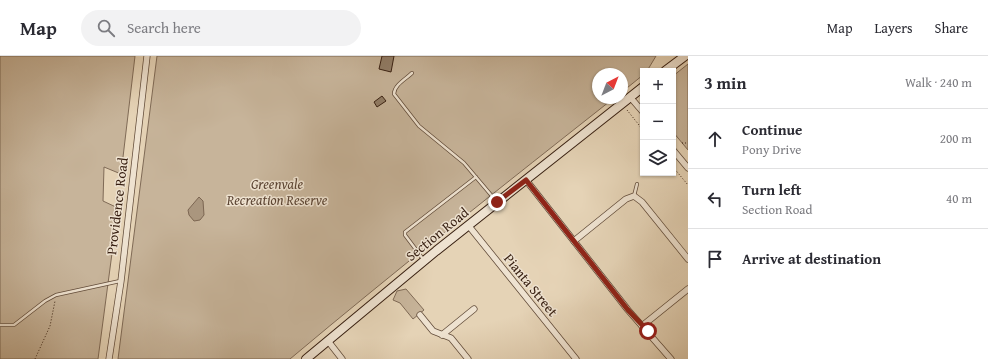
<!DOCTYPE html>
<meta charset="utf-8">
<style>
:root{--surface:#fff;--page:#f2f2f3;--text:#2b2b33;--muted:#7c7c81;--line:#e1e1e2}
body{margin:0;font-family:"Gentium Book Plus",serif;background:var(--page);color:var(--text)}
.controls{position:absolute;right:12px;top:12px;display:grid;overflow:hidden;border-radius:0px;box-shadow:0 1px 3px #0004}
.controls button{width:36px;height:36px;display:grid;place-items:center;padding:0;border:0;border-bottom:1px solid var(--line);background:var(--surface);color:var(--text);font:20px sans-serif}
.compass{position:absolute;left:592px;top:12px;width:36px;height:36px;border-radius:50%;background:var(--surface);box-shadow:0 1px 3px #0004;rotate:42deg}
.stop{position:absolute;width:12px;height:12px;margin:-9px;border:3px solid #8f2418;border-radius:50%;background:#fff}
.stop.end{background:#8f2418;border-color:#fff;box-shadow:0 1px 4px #0008}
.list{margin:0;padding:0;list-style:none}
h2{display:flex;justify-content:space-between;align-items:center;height:52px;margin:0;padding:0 16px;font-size:17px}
h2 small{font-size:13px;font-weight:400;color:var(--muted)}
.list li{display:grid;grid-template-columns:26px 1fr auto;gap:12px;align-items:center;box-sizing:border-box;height:60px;padding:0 16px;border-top:1px solid var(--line)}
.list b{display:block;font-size:15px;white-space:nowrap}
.list p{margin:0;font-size:13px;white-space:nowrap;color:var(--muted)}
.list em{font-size:13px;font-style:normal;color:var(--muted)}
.icon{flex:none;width:22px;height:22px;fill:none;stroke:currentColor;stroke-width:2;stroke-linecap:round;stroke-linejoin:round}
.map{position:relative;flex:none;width:688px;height:303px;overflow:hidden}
header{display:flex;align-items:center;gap:24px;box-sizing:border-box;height:56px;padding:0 20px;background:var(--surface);border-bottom:1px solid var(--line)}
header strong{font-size:19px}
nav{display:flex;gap:22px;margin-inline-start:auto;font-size:14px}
.search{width:280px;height:36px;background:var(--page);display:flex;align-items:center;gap:10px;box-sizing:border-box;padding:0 14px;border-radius:22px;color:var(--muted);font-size:15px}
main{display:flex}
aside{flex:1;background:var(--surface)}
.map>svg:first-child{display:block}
.green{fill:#c7b49a;stroke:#7f6a56}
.water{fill:#aa967e;stroke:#7c6652}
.building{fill:#917d67;stroke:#371f11}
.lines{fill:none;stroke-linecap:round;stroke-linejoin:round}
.lane-casing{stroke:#624c3a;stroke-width:4}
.street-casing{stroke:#624c3a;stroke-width:7}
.secondary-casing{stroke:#371f11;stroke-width:10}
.path{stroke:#371f11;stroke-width:1;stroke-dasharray:1 2;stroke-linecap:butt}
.lane{stroke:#eee2d0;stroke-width:2.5}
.street{stroke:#eee2d0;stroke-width:5.5}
.secondary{stroke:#eee2d0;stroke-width:8}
.route{stroke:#8f2418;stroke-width:5}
.labels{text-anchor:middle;stroke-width:3;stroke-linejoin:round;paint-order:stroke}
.park-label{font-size:14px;font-style:italic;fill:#5b4433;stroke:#eee2d0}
.street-label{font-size:14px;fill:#371f11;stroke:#eee2d0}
</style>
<header>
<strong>Map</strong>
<div class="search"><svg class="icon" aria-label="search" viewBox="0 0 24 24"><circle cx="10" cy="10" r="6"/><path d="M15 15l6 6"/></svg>Search here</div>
<nav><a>Map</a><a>Layers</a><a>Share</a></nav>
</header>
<main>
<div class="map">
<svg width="688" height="303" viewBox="0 0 688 303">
<rect width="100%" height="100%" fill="#e5d3b6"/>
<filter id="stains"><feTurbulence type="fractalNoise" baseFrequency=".005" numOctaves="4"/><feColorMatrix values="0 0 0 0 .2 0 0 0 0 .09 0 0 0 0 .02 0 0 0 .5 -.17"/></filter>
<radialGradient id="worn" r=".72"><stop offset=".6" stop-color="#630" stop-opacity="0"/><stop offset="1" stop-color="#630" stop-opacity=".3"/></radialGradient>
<g class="green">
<path d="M 0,0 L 135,0 L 121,118 L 104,111 L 103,145 L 118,152 L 98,303 L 0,303 Z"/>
<path d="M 157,0 L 656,0 L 647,15 L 643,15 L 643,19 L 622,36 L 622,18 L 598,18 L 598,42 L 614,42 C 505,128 396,214 290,303 L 118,303 Z"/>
<path d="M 688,8 L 688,94 L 673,76 L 673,20 Z"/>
<path d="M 406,233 L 424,254 L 413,263 L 400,247 L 393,244 L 397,235 Z"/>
</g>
<path class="water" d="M 199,141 L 203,145 L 204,159 L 200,164 L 194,165 L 189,159 L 188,154 Z"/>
<g class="building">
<path d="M 382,0 L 394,0 L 391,16 L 379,13 Z"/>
<path d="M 382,40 L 386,45 L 377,51 L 374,46 Z"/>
</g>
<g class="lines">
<defs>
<g id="lane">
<path d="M 412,17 C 406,23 394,29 394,38 L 419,70 L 464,107 L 497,146"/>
<path d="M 634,140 L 637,128"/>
<path d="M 423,203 L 405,179 L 405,176 L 476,121"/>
<path d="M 0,269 L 14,269 L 45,245 L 56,239 L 120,225"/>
</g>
<g id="street">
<path d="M 630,41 L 643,56"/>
<path d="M 673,94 L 688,112"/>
<path d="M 526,124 L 628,254 L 671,303"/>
<path d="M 468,169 L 576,303"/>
<path d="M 574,185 L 626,143 L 634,140 L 642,146 L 688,203"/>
<path d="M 420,259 L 433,275 L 451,282 L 468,303"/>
<path d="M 642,270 L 688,233"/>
<path d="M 442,279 L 474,253"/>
<path d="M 328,285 L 342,303"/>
<path d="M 109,303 L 121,225 L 147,0"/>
</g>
<g id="secondary">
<path d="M 665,15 L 685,0"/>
<path d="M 306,303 L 436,195 L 643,31"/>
</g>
</defs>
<use href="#lane" class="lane-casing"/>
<use href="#street" class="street-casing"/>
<use href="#secondary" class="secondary-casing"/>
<g class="path">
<path d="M 627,54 L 643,74"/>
<path d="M 682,87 L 688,87"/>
<path d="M 673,111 L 688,129"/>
<path d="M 35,303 L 50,270 L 55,245"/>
</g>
<use href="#lane" class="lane"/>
<use href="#street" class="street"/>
<use href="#secondary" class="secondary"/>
</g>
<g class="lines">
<path class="route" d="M 497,146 L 526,124 L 628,254 L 648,275"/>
</g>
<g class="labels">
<g class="park-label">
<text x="277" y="133">Greenvale<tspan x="277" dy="16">Recreation Reserve</tspan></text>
</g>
<g class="street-label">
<text transform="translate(117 150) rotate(-83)" y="5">Providence Road</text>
<text transform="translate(437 178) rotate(-39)" y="5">Section Road</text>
<text transform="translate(531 229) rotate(51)" y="5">Pianta Street</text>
</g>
</g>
<rect width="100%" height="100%" filter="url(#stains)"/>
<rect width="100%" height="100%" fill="url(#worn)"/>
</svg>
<div class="controls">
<button>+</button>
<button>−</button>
<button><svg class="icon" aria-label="layers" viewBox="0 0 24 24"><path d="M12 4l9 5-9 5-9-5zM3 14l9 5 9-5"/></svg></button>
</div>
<svg class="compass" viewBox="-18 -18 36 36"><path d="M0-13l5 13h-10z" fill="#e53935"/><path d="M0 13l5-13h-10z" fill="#7c7c81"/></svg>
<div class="stop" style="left:648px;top:275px"></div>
<div class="stop end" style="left:497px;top:146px"></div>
</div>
<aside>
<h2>3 min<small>Walk · 240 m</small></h2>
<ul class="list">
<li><svg class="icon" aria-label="ahead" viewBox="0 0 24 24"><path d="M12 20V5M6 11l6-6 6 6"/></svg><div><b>Continue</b><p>Pony Drive</p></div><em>200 m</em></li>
<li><svg class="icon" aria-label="left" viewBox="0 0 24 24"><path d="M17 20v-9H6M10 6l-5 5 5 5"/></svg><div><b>Turn left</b><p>Section Road</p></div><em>40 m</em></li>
<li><svg class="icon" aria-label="arrive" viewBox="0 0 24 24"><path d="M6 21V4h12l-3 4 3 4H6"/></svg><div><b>Arrive at destination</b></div></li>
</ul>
</aside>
</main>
